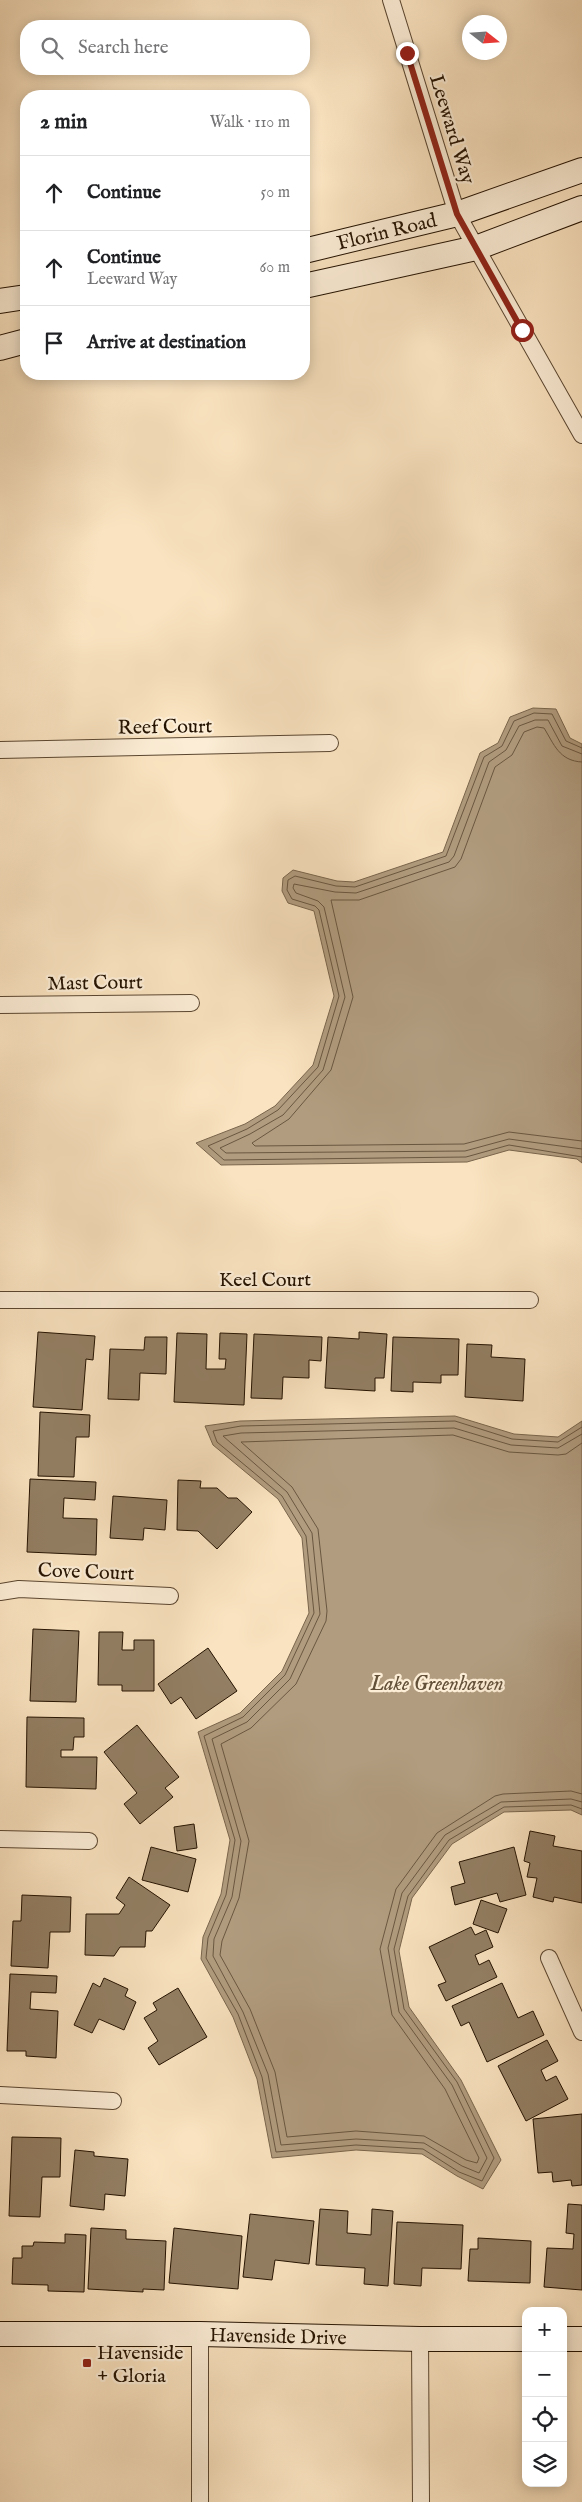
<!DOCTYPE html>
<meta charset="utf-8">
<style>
:root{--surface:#fff;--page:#f2f2f2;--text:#202124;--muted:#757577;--line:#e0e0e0}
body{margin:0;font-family:"IM FELL English",serif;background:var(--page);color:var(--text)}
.controls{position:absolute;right:15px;bottom:15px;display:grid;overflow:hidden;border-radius:10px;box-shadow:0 2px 12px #0003}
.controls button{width:45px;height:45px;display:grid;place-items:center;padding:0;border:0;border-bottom:1px solid var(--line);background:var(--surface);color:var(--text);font:25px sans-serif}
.compass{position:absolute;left:462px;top:15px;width:45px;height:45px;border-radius:50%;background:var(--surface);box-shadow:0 2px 12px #0003;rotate:107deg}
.stop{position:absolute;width:15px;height:15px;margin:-11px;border:4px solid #8f2418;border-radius:50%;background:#fff}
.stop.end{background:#8f2418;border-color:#fff;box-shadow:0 1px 5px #0008}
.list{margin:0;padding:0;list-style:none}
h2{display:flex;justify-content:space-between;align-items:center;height:65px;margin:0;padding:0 20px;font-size:21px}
h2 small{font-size:16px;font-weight:400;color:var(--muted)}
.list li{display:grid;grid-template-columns:32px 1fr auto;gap:15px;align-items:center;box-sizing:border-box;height:75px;padding:0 20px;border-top:1px solid var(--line)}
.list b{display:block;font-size:19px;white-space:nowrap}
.list p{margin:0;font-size:16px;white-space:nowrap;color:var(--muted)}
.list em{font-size:16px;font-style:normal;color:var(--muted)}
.icon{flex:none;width:28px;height:28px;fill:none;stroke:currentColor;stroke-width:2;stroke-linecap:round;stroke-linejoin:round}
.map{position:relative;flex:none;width:582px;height:2502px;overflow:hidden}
.search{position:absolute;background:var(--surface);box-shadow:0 2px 12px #0003;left:20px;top:20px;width:290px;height:55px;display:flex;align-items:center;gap:12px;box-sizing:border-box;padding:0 18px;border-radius:20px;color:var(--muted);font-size:19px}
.panel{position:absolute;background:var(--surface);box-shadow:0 2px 12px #0003;left:20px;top:90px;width:290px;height:290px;border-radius:20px}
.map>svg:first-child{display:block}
.water{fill:#b19c7f;stroke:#79654c}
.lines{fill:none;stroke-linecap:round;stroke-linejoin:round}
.shore{stroke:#6a5740;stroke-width:1}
.building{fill:#937f64;stroke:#241200}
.street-casing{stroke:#5a4630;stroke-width:18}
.secondary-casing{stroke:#241200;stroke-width:26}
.street{stroke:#fcedd6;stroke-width:16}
.secondary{stroke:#fcedd6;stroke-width:24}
.route{stroke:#8f2418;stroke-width:6}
.poi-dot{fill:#8f2418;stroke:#fcedd6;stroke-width:2}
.labels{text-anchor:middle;stroke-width:4.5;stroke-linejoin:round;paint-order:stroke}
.street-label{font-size:20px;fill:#241200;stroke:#fcedd6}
.poi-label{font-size:20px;fill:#241200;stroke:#fcedd6;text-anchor:start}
.water-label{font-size:21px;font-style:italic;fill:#635039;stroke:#fcedd6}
</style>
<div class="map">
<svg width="582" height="2502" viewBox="0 0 582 2502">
<rect width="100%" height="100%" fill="#fae3c0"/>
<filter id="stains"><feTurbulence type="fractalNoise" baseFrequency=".004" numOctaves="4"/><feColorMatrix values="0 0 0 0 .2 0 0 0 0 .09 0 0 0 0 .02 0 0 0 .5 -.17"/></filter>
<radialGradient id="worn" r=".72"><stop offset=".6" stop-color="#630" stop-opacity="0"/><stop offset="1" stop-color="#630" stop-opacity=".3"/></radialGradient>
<g class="water">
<path d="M 533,708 L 556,709 L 570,738 L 582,744 L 582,1163 L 577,1159 L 509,1150 L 467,1162 L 221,1165 L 196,1143 L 245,1124 L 275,1106 L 313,1065 L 334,996 L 314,911 L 288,903 L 282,891 L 283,878 L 293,870 L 337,881 L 354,882 L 443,852 L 480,753 L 498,743 L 510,717 Z"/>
<path d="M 455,1416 L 514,1434 L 558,1437 L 582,1421 L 582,1815 L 571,1810 L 504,1812 L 452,1844 L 412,1898 L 399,1951 L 409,2007 L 461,2080 L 501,2160 L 483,2189 L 457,2176 L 422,2154 L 356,2150 L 272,2158 L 257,2079 L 233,2017 L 201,1959 L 203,1937 L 221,1894 L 230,1840 L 198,1732 L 240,1713 L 282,1671 L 309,1613 L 302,1538 L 278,1499 L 213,1445 L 205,1426 L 240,1421 Z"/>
</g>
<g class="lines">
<g class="shore">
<path d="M 582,748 L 566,741 L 552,714 L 534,713 L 514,721 L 502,746 L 484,757 L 446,856 L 355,887 L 336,886 L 295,876 L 288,880 L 287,890 L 292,899 L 315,906 L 319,910 L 339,996 L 318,1067 L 278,1110 L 247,1129 L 208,1146 L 224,1160 L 466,1157 L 509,1145 L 582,1157"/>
<path d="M 582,754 L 562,746 L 548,720 L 535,720 L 519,726 L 506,750 L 489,762 L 454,856 L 449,862 L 356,893 L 335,892 L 294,884 L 293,888 L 296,893 L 318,901 L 324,907 L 345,997 L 323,1070 L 283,1115 L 250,1134 L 220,1148 L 226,1153 L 465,1151 L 509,1139 L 582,1149"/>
<path d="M 582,762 C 559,761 554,744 544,728 L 537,727 L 524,732 L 512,755 L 495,767 L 461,859 L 455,867 L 359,900 L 331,900 L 353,997 L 331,1070 L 289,1119 L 252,1143 L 255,1146 L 464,1144 L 509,1132 L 582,1141"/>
<path d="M 582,1427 L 558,1442 L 512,1439 L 455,1421 L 241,1426 L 213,1431 L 217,1442 L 282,1496 L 306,1536 L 314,1613 L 285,1675 L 243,1717 L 204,1736 L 235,1840 L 226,1895 L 208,1938 L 206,1958 L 238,2014 L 262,2077 L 276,2152 L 356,2145 L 423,2149 L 459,2172 L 482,2181 L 494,2158 L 457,2082 L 404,2009 L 394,1949 L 408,1896 L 449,1840 L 504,1807 L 571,1805 L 582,1809"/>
<path d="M 582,1434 L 558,1448 L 511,1445 L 454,1428 L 241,1433 L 223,1436 L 287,1492 L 312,1533 L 320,1614 L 290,1679 L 247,1722 L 212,1739 L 241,1841 L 232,1897 L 214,1939 L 213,1956 L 243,2012 L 268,2074 L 281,2145 L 356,2139 L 424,2143 L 462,2166 L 479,2173 L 487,2158 L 452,2085 L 399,2012 L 388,1948 L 402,1893 L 445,1835 L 501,1802 L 571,1799 L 582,1802"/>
<path d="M 582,1443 L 566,1454 L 558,1455 L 509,1452 L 453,1435 L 241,1442 L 292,1487 L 318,1529 L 327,1611 L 326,1621 L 296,1684 L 251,1728 L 221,1744 L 249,1841 L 239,1898 L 222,1941 L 220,1955 L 250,2009 L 275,2072 L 287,2137 L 356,2131 L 424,2136 L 466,2160 L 477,2163 L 479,2158 L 445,2089 L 392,2015 L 380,1949 L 396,1889 L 437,1833 L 495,1796 L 503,1794 L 571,1791 L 582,1794"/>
</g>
</g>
<g class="building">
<path d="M 38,1332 L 95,1336 L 93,1360 L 86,1359 L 82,1410 L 33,1407 Z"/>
<path d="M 359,1332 L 387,1334 L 384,1378 L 375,1378 L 375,1391 L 325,1388 L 328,1337 L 359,1339 Z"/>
<path d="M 177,1333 L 207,1334 L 206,1369 L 225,1369 L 226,1359 L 219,1359 L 220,1333 L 247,1334 L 244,1405 L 174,1402 Z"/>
<path d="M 254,1334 L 322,1337 L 321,1361 L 309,1360 L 309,1378 L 283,1377 L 282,1399 L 251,1398 Z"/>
<path d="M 145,1337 L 167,1337 L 166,1374 L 140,1373 L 139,1400 L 108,1399 L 110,1349 L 144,1350 Z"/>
<path d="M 393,1337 L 459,1339 L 458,1375 L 441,1375 L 441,1383 L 413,1382 L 413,1392 L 391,1391 Z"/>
<path d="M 467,1344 L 492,1345 L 491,1357 L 525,1359 L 523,1401 L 465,1397 Z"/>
<path d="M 40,1412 L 90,1415 L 89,1437 L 76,1437 L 74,1477 L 38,1476 Z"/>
<path d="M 30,1479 L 96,1482 L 95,1500 L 64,1498 L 63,1518 L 97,1519 L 96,1555 L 27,1552 Z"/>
<path d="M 178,1480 L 201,1481 L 200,1488 L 217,1488 L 228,1498 L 237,1498 L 252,1512 L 217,1549 L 198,1531 L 177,1530 Z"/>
<path d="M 113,1496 L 167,1500 L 165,1530 L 144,1528 L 143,1540 L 110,1538 Z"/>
<path d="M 33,1629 L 79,1631 L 76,1702 L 30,1701 Z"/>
<path d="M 99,1632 L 123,1632 L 122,1650 L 134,1650 L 134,1640 L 154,1640 L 154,1691 L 122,1691 L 122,1685 L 98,1685 Z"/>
<path d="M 208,1648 L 237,1691 L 196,1719 L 181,1697 L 171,1704 L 158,1684 Z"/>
<path d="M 27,1717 L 84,1718 L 84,1737 L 74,1737 L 73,1750 L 61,1750 L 61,1757 L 97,1757 L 96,1789 L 26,1787 Z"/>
<path d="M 137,1725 L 179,1777 L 165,1788 L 173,1797 L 140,1824 L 124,1804 L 137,1793 L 104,1752 Z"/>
<path d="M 194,1824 L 197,1848 L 177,1851 L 174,1827 Z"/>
<path d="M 530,1831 L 555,1836 L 553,1846 L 582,1851 L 582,1903 L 554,1897 L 553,1902 L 533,1897 L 537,1878 L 527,1877 L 530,1863 L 524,1861 Z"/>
<path d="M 151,1847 L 196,1859 L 188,1892 L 142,1880 Z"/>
<path d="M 514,1847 L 526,1895 L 500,1902 L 497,1893 L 455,1905 L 451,1887 L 465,1883 L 459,1862 Z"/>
<path d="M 129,1877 L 170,1905 L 152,1931 L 146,1931 L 145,1947 L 120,1947 L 114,1956 L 85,1955 L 86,1914 L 119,1914 L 125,1905 L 116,1898 Z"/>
<path d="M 22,1895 L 71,1897 L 70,1932 L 50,1932 L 48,1968 L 11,1966 L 13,1921 L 21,1921 Z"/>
<path d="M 481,1900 L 507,1909 L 498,1933 L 473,1924 Z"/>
<path d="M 471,1927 L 475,1935 L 486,1930 L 493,1947 L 475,1955 L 479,1965 L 489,1960 L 497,1977 L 446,2001 L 438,1985 L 446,1982 L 429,1947 Z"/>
<path d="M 10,1974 L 57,1976 L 56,1993 L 31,1992 L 30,2009 L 58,2011 L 56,2058 L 26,2056 L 26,2051 L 7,2051 Z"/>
<path d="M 104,1978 L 128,1989 L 125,1996 L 136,2002 L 124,2030 L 99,2019 L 92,2033 L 74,2025 L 93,1983 L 100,1987 Z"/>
<path d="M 502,1983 L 518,2018 L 533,2011 L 544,2035 L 487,2062 L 469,2022 L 461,2026 L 452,2006 Z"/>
<path d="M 178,1988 L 207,2037 L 159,2065 L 148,2048 L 158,2041 L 144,2018 L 157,2010 L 153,2003 Z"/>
<path d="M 547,2040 L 558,2061 L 541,2070 L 546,2081 L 556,2076 L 568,2099 L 526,2121 L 498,2066 Z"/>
<path d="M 582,2114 L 582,2185 L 572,2186 L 571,2180 L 553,2182 L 552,2172 L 538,2173 L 533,2119 Z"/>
<path d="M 12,2137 L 61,2138 L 60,2177 L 42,2177 L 40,2217 L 9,2216 Z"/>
<path d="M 75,2150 L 94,2152 L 94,2156 L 128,2159 L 125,2196 L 105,2194 L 104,2210 L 70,2206 Z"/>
<path d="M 568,2204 L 582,2205 L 582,2290 L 544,2287 L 547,2248 L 573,2249 L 574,2234 L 566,2233 Z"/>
<path d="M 320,2209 L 348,2211 L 347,2233 L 371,2235 L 372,2209 L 393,2211 L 388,2286 L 364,2284 L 365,2268 L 316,2265 Z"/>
<path d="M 250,2214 L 314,2221 L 309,2264 L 275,2260 L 272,2280 L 243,2277 Z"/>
<path d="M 397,2222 L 463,2225 L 461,2269 L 422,2268 L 421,2286 L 394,2284 Z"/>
<path d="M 91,2228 L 126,2230 L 126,2239 L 166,2241 L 164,2290 L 143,2289 L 143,2292 L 88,2289 Z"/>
<path d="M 174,2228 L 242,2236 L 238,2289 L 169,2283 Z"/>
<path d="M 65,2234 L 86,2235 L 84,2292 L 48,2291 L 48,2285 L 12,2284 L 13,2258 L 22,2258 L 22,2246 L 33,2246 L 34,2242 L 65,2243 Z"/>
<path d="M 478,2238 L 531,2241 L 530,2283 L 468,2281 L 470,2249 L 478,2249 Z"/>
</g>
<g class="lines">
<defs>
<g id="street">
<path d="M 391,0 L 457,214 L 582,435"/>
<path d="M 0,750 L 330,743"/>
<path d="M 0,1005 L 191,1003"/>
<path d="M 0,1300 L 530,1300"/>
<path d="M 0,1592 L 19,1589 L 170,1596"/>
<path d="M 0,1839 L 89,1841"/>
<path d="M 549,1958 L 582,2032"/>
<path d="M 0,2095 L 113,2101"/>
<path d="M 420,2339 L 421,2502"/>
<path d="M 200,2502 L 200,2334"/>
</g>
<g id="secondary">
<path id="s1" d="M 304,251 L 457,214 L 582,170"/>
<path d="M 304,286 L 476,248 L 582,208"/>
<path d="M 0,301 L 26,297"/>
<path d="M 0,348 L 26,341"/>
<path id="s2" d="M 0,2334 L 200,2334 L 420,2339 L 526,2339"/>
<path d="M 563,2339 L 582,2339"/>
</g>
</defs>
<use href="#street" class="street-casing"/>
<use href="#secondary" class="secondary-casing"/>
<use href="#street" class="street"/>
<use href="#secondary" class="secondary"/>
</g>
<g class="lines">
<path class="route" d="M 407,53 L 457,214 L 522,330"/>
</g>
<rect class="poi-dot" x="82" y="2358" width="10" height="10" rx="2.5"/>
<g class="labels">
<g class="street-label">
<text transform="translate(453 129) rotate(73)" y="7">Leeward Way</text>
<text dy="7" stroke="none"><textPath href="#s1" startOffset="85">Florin Road</textPath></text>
<text transform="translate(165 726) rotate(-1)" y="7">Reef Court</text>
<text transform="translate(95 982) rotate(-1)" y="7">Mast Court</text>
<text x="265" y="1286">Keel Court</text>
<text transform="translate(86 1571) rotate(2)" y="7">Cove Court</text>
<text dy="7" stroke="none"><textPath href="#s2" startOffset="278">Havenside Drive</textPath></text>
</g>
<g class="poi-label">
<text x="97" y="2359">Havenside<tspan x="97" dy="23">+ Gloria</tspan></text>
</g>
<g class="water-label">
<text x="437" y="1690">Lake Greenhaven</text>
</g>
</g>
<rect width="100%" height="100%" filter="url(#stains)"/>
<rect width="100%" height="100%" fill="url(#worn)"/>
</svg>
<div class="controls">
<button>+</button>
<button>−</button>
<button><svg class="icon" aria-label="locate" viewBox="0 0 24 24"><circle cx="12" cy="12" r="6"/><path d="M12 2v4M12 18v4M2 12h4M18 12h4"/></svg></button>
<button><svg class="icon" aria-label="layers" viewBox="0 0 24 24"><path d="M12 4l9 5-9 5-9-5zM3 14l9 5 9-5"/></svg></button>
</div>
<svg class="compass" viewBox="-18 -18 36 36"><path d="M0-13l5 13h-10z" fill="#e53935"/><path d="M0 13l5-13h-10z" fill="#757577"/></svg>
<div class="stop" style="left:522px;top:330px"></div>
<div class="stop end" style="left:407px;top:53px"></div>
<div class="search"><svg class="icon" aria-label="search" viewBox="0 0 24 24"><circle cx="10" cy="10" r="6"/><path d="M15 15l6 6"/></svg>Search here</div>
<section class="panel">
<h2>2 min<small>Walk · 110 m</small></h2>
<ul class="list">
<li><svg class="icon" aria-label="ahead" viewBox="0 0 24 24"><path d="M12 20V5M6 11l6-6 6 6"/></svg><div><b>Continue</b></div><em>50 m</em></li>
<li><svg class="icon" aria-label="ahead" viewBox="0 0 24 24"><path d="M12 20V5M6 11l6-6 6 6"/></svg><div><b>Continue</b><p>Leeward Way</p></div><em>60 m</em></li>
<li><svg class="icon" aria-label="arrive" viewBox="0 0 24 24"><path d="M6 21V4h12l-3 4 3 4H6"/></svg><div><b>Arrive at destination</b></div></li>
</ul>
</section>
</div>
